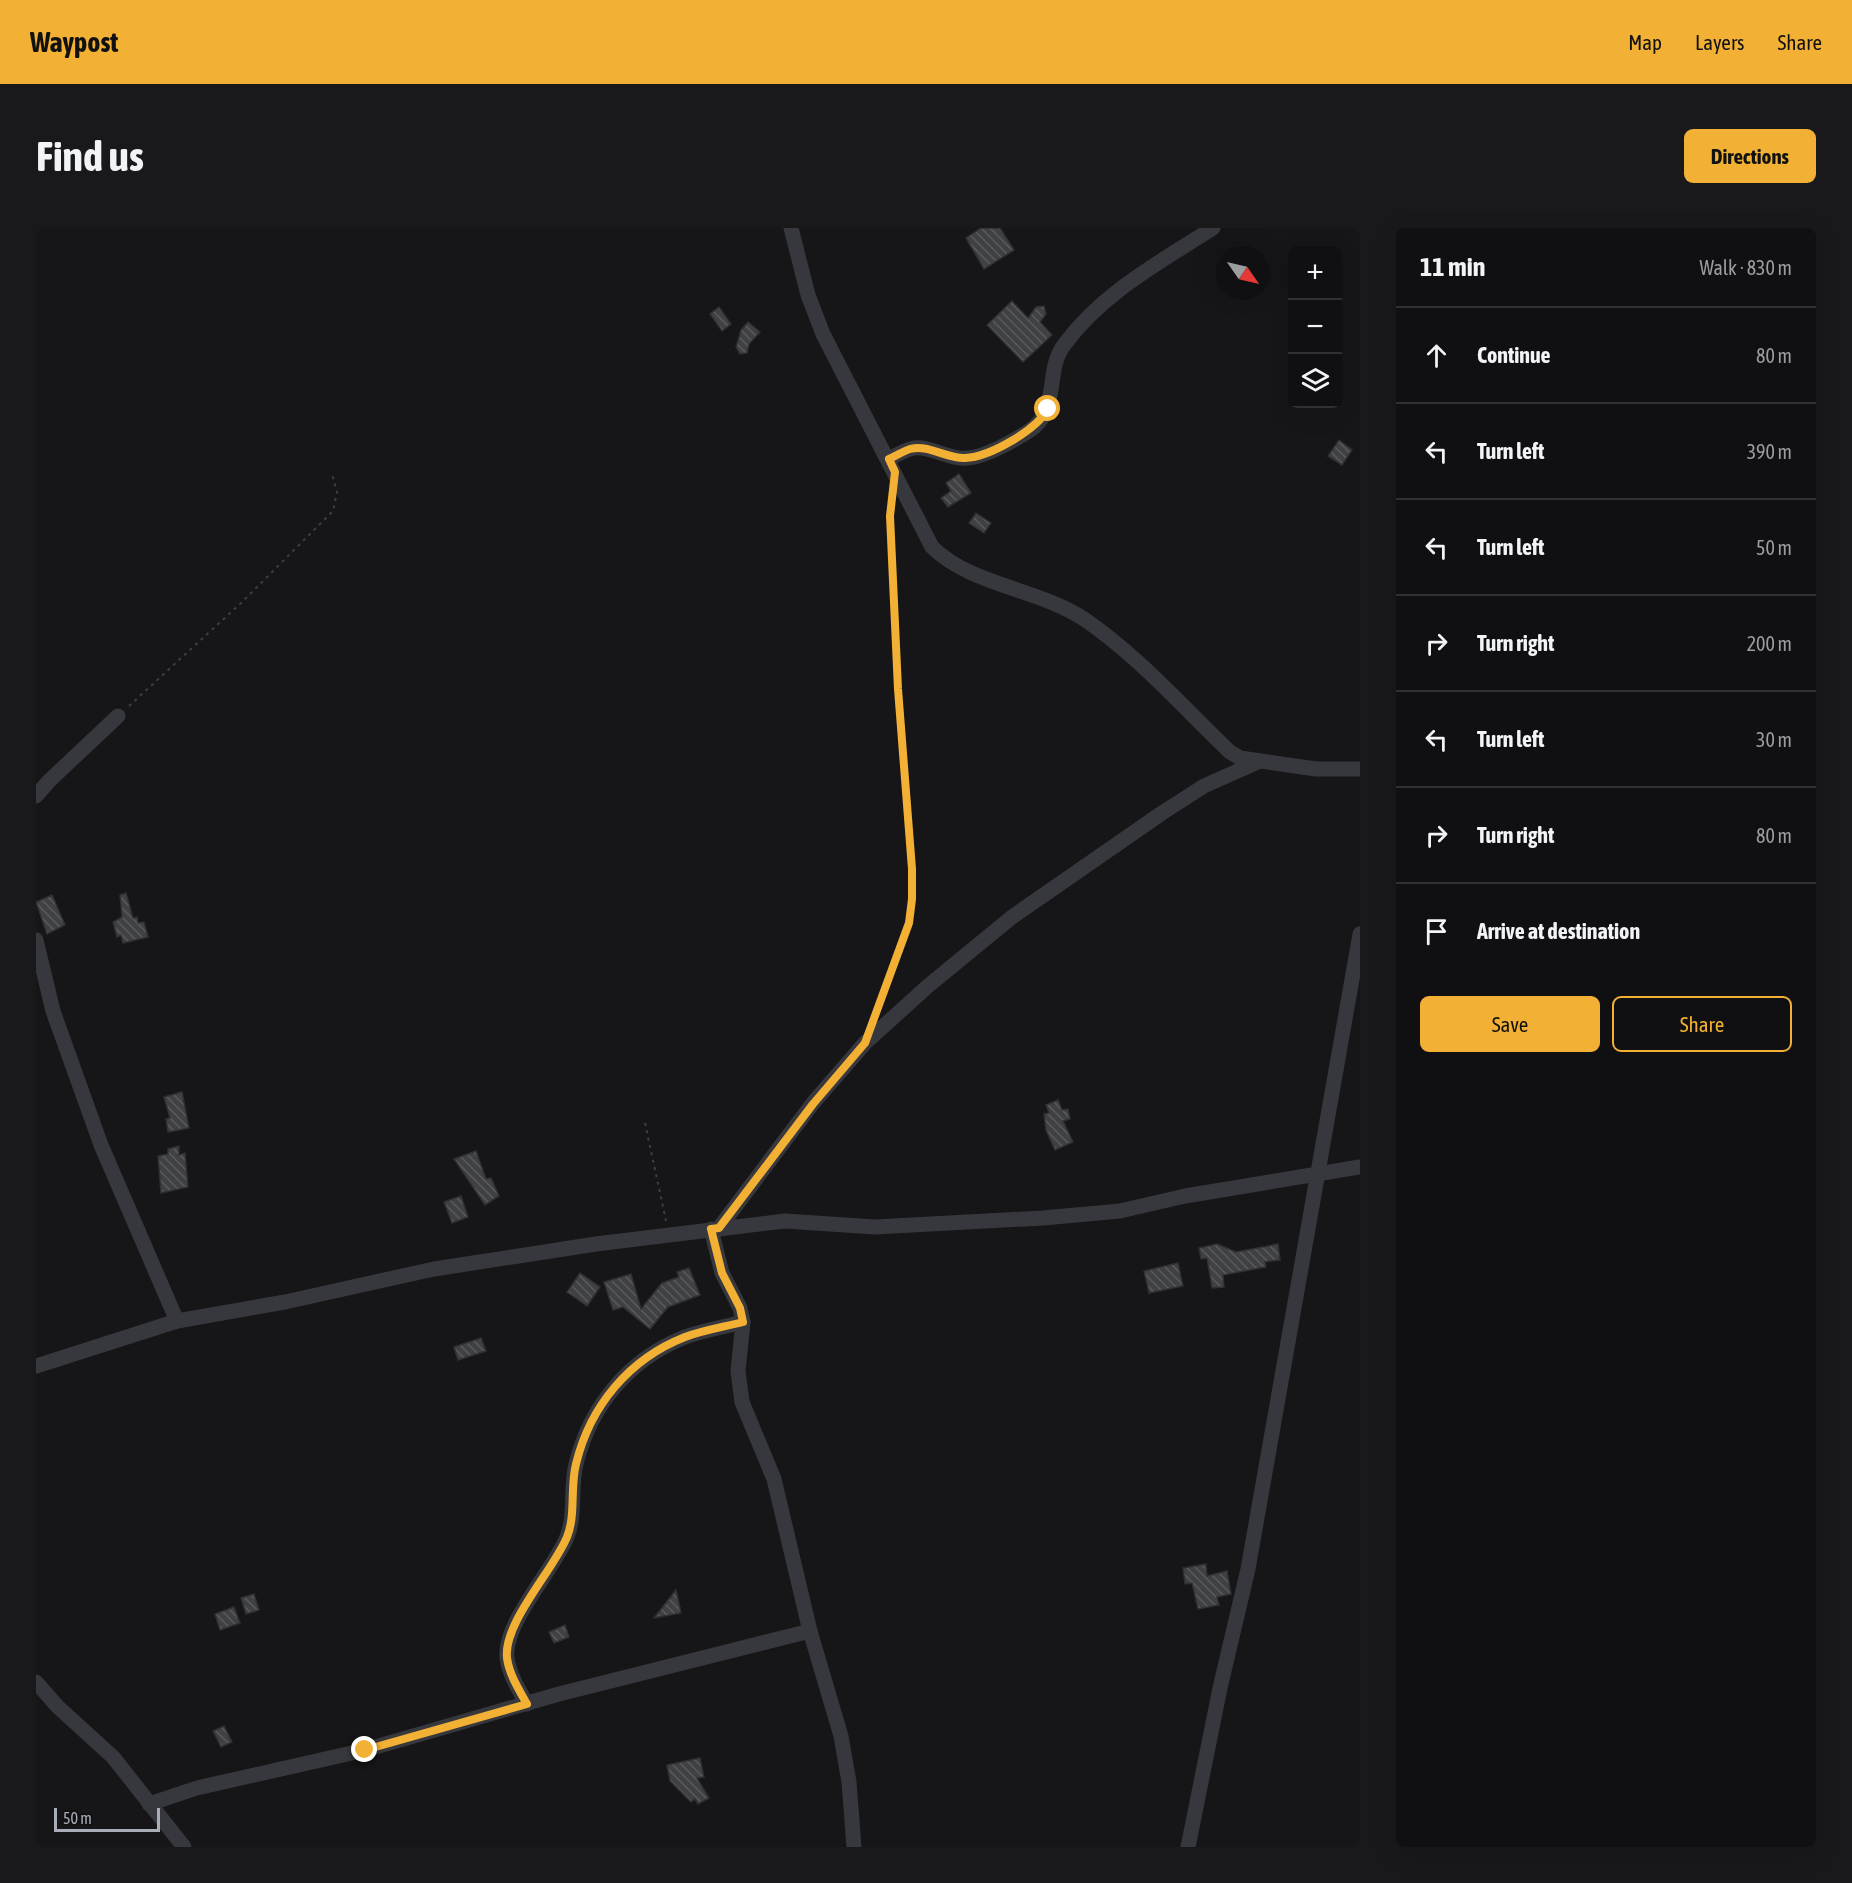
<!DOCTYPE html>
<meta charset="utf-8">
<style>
:root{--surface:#101012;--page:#19191b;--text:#f1f3f6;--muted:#9c9d9f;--line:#303032;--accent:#f2b134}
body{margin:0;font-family:"Asap Condensed",sans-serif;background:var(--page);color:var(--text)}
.controls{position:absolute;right:18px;top:18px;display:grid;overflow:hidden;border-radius:9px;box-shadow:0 6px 24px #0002}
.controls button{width:54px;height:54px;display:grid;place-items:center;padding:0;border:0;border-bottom:2px solid var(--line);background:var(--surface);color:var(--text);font:30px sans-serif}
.compass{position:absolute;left:1180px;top:18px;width:54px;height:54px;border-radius:50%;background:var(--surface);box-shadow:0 6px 24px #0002;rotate:124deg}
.scale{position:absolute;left:18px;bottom:15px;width:106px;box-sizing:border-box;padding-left:6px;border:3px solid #a8adb8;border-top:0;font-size:16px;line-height:21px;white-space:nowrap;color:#a8adb8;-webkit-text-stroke:4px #111113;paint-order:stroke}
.stop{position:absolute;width:18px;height:18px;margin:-14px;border:4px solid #f2b134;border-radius:50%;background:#fff}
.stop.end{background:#f2b134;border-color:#fff;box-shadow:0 2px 6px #0008}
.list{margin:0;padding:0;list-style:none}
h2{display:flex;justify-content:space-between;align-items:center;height:78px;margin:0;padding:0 24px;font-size:26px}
h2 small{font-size:20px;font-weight:400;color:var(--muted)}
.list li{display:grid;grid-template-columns:39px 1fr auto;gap:18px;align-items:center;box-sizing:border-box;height:96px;padding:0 24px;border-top:2px solid var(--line)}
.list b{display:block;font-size:22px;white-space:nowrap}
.list em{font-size:20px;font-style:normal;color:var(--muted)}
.actions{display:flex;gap:12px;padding:18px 24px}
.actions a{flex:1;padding:14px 0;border:2px solid var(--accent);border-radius:9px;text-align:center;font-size:21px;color:var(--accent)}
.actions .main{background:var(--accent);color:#111}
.icon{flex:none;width:33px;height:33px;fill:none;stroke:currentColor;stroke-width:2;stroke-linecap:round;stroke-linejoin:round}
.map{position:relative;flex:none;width:1324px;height:1619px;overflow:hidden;border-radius:9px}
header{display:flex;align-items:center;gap:36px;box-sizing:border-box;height:84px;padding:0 30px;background:var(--accent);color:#111}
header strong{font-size:28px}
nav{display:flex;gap:33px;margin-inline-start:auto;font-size:21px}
.intro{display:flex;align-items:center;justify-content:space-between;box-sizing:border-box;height:144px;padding:0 36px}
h1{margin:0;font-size:42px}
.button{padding:15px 27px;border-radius:9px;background:var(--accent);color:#111;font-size:21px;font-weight:700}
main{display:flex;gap:36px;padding:0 36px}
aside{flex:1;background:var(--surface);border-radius:9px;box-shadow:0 6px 24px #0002}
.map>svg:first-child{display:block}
.building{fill:url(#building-back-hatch);stroke:#303034;stroke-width:1.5}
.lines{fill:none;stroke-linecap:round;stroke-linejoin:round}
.path{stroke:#3d3f44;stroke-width:2;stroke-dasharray:3 4.5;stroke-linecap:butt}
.minor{stroke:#37383d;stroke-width:15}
.route{stroke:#f2b134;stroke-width:8}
</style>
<header>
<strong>Waypost</strong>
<nav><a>Map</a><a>Layers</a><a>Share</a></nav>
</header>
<div class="intro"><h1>Find us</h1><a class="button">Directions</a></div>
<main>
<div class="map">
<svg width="1324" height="1619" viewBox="0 0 1324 1619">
<defs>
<pattern id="building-back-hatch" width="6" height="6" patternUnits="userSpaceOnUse" patternTransform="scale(1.5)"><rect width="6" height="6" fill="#404145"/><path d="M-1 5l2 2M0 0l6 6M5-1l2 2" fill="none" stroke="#595a5e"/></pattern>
</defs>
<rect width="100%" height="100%" fill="#161618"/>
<g class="building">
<path d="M 945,0 L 964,0 L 978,22 L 948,41 L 930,10 Z"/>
<path d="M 976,73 L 992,90 L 1000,79 L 1008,78 L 1010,86 L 1004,94 L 1016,107 L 987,134 L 951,97 Z"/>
<path d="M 683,79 L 695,96 L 686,103 L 674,86 Z"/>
<path d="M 712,94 L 724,104 L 713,116 L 711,125 L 704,126 L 700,119 L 705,102 Z"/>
<path d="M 1303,212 L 1316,222 L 1306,237 L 1292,228 Z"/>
<path d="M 923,246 L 935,265 L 912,279 L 905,270 L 915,263 L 910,255 Z"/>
<path d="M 940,285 L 955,295 L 948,305 L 933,295 Z"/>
<path d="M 90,665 L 97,690 L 101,689 L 102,695 L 108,694 L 112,709 L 87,715 L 85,707 L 81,709 L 77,694 L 86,689 L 84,667 Z"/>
<path d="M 16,667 L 29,697 L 11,706 L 0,674 Z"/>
<path d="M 146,864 L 153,900 L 132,904 L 130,891 L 134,890 L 128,869 Z"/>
<path d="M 1022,872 L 1026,882 L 1032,881 L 1034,891 L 1027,893 L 1037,914 L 1019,922 L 1010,902 L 1008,886 L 1013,885 L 1010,877 Z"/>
<path d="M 143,918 L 143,927 L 149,925 L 152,959 L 125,965 L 122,928 L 132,926 L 132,921 Z"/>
<path d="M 440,923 L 450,951 L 455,950 L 463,968 L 449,977 L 418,931 Z"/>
<path d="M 425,968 L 432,989 L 416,995 L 408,974 Z"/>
<path d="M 1181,1016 L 1200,1024 L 1242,1016 L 1244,1032 L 1229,1034 L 1230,1039 L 1187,1047 L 1188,1059 L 1176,1060 L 1171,1030 L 1165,1031 L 1163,1020 Z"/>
<path d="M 1142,1035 L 1147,1058 L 1113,1065 L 1108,1043 Z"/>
<path d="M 653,1040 L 664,1067 L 632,1079 L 614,1101 L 587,1079 L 577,1082 L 568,1054 L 595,1046 L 605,1081 L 626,1055 L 643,1049 L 641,1044 Z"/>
<path d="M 544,1045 L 564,1059 L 551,1078 L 531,1064 Z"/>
<path d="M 445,1110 L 450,1123 L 422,1132 L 418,1119 Z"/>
<path d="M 1170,1336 L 1171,1348 L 1191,1343 L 1195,1366 L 1181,1369 L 1183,1377 L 1162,1381 L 1156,1355 L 1149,1356 L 1147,1340 Z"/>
<path d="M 640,1362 L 645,1385 L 618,1390 Z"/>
<path d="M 218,1366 L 223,1382 L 210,1386 L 205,1370 Z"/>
<path d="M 198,1379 L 204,1395 L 184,1402 L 179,1386 Z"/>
<path d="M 529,1397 L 533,1409 L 518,1415 L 513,1404 Z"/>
<path d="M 188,1498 L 196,1514 L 185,1519 L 177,1503 Z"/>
<path d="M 664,1530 L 668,1549 L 661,1550 L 673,1570 L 662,1576 L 659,1571 L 655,1574 L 634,1553 L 631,1537 Z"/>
</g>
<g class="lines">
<g class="path">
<path d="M 93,478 L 205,375 L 297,283 L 301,264 L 296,246"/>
<path d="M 841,783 L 864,725 L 876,671 L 871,565 L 862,461 L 855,274"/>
<path d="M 609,895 L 630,993"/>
</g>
<g class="minor">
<path d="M 755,0 L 772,67 L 787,106 L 896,319 C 936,358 1001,360 1048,391 C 1100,426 1148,480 1194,524 L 1204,530 L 1280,541 L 1324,541"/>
<path d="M 853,231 C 860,227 869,222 878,220 C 896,218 913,232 931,230 C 950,229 977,213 993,203 C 1025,182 1008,144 1028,117 C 1066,65 1124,34 1177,0"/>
<path d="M 0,568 L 13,553 L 82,488"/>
<path d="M 0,712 L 17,783 L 65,917 L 141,1093"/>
<path d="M 683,1000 L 777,875 L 829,815 L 892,758 L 976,689 L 1126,585 L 1168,558 L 1222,534"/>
<path d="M 675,1001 L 686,1045 L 704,1080 L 707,1094 L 702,1143 L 706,1174 L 738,1251 L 774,1403 L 805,1508 L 813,1554 L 818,1619"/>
<path d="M 0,1138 L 141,1093 L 249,1074 L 398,1041 L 560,1016 L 749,993 L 839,999 L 1007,990 L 1084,983 L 1149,968 L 1324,939"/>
<path d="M 0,1454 L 22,1479 L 77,1529 L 148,1619"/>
<path d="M 491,1476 C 483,1462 473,1446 471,1430 C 467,1395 517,1343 531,1309 C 540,1287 534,1259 540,1236 C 554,1178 593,1131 649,1109 C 668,1102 688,1099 707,1094"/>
<path d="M 113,1576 L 161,1560 L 329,1522 L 523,1466 L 774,1403"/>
<path d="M 1152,1619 L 1184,1460 L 1212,1341 L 1324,706"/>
</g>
</g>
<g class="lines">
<path class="route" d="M 329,1522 L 491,1476 C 483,1462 473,1446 471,1430 C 467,1395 517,1343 531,1309 C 540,1287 534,1259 540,1236 C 554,1178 593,1131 649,1109 C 668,1102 688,1099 707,1094 L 704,1080 L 686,1045 L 675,1001 L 683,1000 L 777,876 L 829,815 L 873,695 L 876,671 L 876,641 L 862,461 L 854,288 L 859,244 L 853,231 C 860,228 867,223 874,221 C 893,216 911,231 929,230 C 954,229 1000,202 1012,181"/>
</g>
</svg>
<div class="controls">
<button>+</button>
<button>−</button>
<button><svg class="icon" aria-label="layers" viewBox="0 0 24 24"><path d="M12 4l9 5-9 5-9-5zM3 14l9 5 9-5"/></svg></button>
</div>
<svg class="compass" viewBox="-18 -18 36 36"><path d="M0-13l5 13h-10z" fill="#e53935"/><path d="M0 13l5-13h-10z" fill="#9c9d9f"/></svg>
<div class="scale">50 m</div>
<div class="stop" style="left:1012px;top:181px"></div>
<div class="stop end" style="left:329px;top:1522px"></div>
</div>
<aside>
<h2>11 min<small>Walk · 830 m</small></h2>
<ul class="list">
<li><svg class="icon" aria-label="ahead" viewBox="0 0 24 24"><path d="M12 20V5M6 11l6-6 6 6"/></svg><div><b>Continue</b></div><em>80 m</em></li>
<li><svg class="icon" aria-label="left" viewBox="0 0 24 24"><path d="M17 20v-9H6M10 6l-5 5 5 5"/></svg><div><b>Turn left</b></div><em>390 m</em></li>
<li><svg class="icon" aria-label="left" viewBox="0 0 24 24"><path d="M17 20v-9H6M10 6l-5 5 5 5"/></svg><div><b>Turn left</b></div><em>50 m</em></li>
<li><svg class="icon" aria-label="right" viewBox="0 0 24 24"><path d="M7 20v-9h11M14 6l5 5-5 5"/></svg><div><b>Turn right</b></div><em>200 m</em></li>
<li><svg class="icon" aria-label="left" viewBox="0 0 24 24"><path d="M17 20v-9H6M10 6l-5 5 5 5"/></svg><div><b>Turn left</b></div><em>30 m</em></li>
<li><svg class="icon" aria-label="right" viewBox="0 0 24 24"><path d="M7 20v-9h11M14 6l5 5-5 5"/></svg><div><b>Turn right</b></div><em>80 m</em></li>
<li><svg class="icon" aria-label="arrive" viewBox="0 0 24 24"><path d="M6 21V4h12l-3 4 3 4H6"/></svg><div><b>Arrive at destination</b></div></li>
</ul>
<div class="actions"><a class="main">Save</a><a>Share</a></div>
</aside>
</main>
